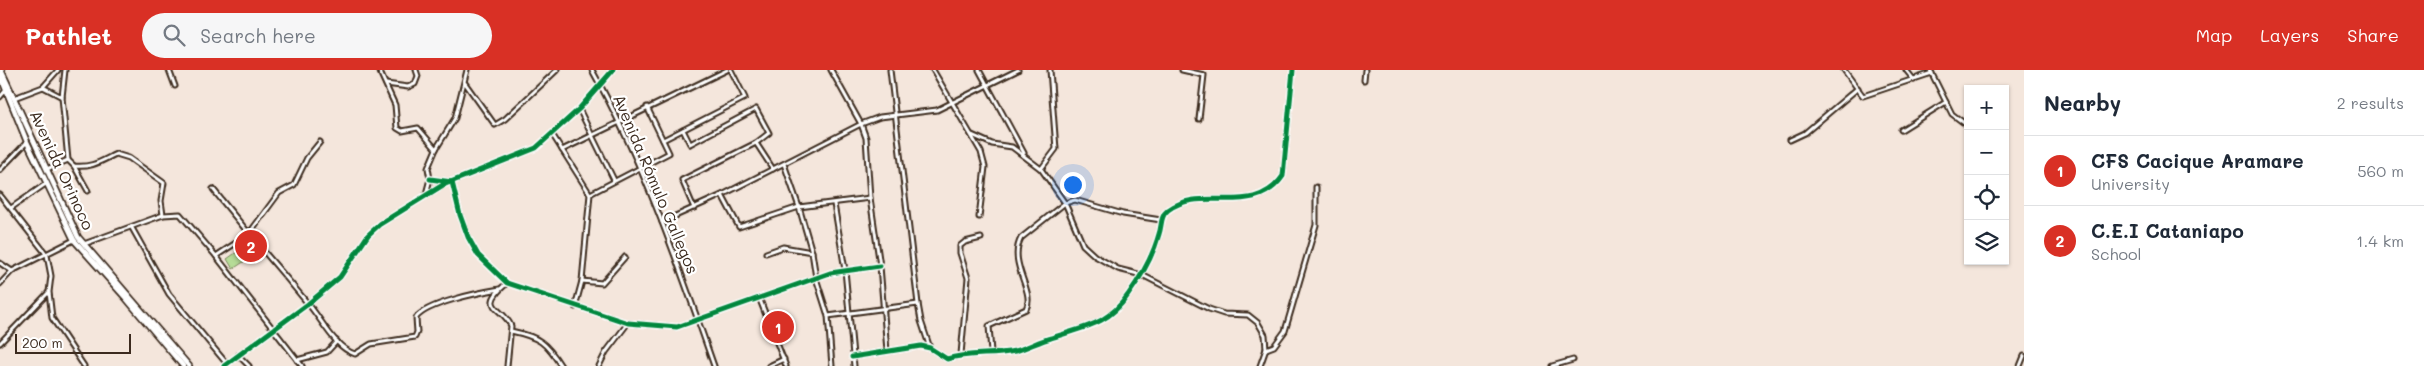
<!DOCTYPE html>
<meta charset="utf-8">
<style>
:root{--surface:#fff;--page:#f6f6f7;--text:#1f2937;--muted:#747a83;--line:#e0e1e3;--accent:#d93025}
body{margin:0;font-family:Mali,sans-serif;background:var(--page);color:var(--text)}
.controls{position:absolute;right:15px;top:15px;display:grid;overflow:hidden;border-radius:0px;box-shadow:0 1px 4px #0004}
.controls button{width:45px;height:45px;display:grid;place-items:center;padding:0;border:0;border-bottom:1px solid var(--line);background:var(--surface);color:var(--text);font:25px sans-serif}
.scale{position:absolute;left:15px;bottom:12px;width:116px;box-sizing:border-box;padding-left:5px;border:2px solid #3b2a1e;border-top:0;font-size:14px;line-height:18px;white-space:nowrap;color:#3b2a1e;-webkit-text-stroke:4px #fff;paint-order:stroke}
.you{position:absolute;left:1072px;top:114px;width:18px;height:18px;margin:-12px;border:4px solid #fff;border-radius:50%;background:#1a73e8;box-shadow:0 0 0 8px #1a73e833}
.badge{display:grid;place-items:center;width:32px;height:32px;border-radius:50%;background:var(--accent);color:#fff;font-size:16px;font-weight:700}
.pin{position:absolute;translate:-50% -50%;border:2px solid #fff;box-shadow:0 1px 5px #0006}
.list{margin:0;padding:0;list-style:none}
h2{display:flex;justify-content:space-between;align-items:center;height:65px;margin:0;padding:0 20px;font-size:21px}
h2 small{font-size:16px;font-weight:400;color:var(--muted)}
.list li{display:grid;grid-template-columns:32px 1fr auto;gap:15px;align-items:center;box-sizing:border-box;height:70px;padding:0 20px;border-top:1px solid var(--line)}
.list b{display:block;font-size:19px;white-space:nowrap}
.list p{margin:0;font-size:16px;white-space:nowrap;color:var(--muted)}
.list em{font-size:16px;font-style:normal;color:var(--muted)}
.icon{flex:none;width:28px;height:28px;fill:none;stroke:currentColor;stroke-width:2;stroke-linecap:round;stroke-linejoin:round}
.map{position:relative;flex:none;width:2024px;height:296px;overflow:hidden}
header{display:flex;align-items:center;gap:30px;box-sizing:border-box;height:70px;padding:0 25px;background:var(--accent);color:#fff}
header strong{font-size:24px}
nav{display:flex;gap:28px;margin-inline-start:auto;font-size:18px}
.search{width:350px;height:45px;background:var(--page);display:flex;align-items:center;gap:12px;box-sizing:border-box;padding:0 18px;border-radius:28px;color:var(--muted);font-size:19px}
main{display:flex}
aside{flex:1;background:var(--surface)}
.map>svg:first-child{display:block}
.green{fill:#b6dc97;stroke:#78835a}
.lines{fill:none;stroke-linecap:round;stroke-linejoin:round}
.minor-casing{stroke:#3b2a1e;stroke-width:7}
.secondary-casing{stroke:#3b2a1e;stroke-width:8}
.minor{stroke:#fff;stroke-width:3}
.secondary{stroke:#fff;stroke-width:4.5}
.cycleway-casing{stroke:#fff;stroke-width:8}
.cycleway{stroke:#00873e;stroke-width:5}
.labels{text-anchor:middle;stroke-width:4.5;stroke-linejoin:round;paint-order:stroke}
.street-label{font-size:16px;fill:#3b2a1e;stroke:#fff}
</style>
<header>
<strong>Pathlet</strong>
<div class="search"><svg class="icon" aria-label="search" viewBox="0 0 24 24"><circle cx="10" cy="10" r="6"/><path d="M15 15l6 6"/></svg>Search here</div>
<nav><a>Map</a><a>Layers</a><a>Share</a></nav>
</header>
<main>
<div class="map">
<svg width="2024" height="296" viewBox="0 0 2024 296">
<rect width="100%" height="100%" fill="#f4e6dc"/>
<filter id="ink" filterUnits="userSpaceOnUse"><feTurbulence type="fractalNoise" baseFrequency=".02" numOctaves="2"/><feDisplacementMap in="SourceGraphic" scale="10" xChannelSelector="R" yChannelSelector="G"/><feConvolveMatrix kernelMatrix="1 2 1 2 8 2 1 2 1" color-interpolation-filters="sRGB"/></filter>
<g filter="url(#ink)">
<path class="green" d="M 241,179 L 248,189 L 233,199 L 227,189 Z"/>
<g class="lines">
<defs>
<g id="minor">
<path d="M 169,0 L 175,16"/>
<path d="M 379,0 L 395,35 L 397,58 L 402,61 L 418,58 L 436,79"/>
<path d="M 592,0 C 644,93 679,196 714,296"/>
<path d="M 831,0 L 861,54 L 866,68 L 870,128 L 880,196 L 887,281"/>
<path d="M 890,0 L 918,234 L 921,251 L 930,278"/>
<path d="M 933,0 L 981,82 L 985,97 L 979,147"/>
<path d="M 979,0 L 1024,83"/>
<path d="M 1182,0 L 1204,5 L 1199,49"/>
<path d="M 1844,0 L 1863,26 L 1932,3"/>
<path d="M 1906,0 L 1914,10"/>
<path d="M 1930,0 L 1952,44 L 1968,56"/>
<path d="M 1364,10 L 1365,0"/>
<path d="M 465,13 L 495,55 L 505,49 L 557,0"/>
<path d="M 386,14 L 408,17 L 415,14 L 418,6 L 416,0"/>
<path d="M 43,17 L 62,27"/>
<path d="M 0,27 L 6,20"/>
<path d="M 14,28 L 43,17 L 58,0"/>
<path d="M 579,39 L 614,110"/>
<path d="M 683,60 L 690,74 L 756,39 L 769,63 L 756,73"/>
<path d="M 1901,60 L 1946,32"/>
<path d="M 552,64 L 590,124 L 582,211 L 575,237"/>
<path d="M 972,65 L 992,74 L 1012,77 L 1041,99 L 1065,133 L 1083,175 L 1095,186 L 1118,199 L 1142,205 L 1209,239 L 1224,244 L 1248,245 L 1258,253 L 1265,265 L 1266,279 L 1260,296"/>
<path d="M 663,70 L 745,28 L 731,0"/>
<path d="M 1790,70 L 1805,63 L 1858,18"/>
<path d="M 562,80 L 727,0"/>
<path d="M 68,90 L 74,96 C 92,98 101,91 116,84 L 129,88 L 164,113 L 161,131 L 163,145"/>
<path d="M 784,94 L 799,137 L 812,182 L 816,208 L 828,246 L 832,296"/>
<path d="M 74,96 L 88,121"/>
<path d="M 47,99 L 68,90 L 62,27 L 65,0"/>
<path d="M 1041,99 L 1056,79 L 1050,0"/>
<path d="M 0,100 L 27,72"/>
<path d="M 430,109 L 452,112 L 460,145 L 468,167 L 478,185 L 507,213 L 628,253 L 677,257 L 830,203 L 880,196"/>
<path d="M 213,119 C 244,159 277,196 309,235 C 322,250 335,278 355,284 L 371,274 L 415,267 L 417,262 L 416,248 C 426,233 482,222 500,219"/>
<path d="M 426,124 L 430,109 L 428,98 L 436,79 L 455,48 L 467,0"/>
<path d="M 590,124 L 669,83 L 647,37"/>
<path d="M 0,125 L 47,185 L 51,206 L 49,222 L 52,248 L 84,296"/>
<path d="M 722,125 L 739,157 L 799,137 L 870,128"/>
<path d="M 834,134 L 845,200 L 854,296"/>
<path d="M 11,138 L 47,113"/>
<path d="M 694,138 L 682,110 L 756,73 L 773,99"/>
<path d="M 662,152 L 722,125 L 861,54 L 880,47 L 937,40 L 1018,0"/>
<path d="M 132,158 L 169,224 L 227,294"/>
<path d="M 84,174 L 163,145 L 180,144 L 216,186 L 302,296"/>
<path d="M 766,183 L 783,177 L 812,182"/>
<path d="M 216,186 L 248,165 L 279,123 L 294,115 L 307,88 L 320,72"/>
<path d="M 0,193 L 12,201"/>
<path d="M 582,211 L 602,213 L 625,187"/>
<path d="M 0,214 L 12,201 L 74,170"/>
<path d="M 760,230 L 786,296"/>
<path d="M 828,246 L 918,234"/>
<path d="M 511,261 C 539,267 546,272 561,296"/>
<path d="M 0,273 L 48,223"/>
<path d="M 1266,279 L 1274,276 L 1285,261 L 1316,155 L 1316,117"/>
<path d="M 991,282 L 989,256 L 1026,239 C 1036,221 1007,194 1021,168 L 1065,133 L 1075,130 L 1123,144 L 1161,150"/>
<path d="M 961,284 L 968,208 L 960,183 L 960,176 L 965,172 L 981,168"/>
<path d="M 238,285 L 249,296"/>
<path d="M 852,287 L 921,276 L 930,278 L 947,289 C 969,282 992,286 1015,281 C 1027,278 1039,271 1051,268 C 1083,257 1107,256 1128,225 C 1141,207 1153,186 1159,164 C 1162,156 1160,146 1168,140 C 1202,114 1254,149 1283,106 L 1293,0"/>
<path d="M 297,290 L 327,282 L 337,271"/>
<path d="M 224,296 L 308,234 L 340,207 L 368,165 L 380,154 L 443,115 L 536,78 L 579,39 L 613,0"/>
<path d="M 507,296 L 511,256 C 503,236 477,239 507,213"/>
<path d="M 599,296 L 606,282 L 628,253"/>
<path d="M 769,296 L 784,289"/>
<path d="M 1552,296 L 1573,290"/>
<path d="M 2020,296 L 2024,286"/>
</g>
<g id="secondary">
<path d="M 1,0 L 78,167 L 189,296"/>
<path d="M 0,5 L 27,72 L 74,170 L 125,227 L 183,296"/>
</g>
</defs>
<use href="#minor" class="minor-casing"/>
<use href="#secondary" class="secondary-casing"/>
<use href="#minor" class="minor"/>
<use href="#secondary" class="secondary"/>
<defs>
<g id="cycleway">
<path d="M 430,109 L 452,112 L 460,145 L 468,167 L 478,185 L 507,213 L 628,253 L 677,257 L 830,203 L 880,196"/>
<path d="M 852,287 L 921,276 L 930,278 L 947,289 C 969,282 992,286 1015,281 C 1027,278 1039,271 1051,268 C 1083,257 1107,256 1128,225 C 1141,207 1153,186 1159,164 C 1162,156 1160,146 1168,140 C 1202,114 1254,149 1283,106 L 1293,0"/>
<path d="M 224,296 L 308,234 L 340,207 L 368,165 L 380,154 L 443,115 L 536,78 L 579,39 L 613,0"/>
</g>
</defs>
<use href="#cycleway" class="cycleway-casing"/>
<use href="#cycleway" class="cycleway"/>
</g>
</g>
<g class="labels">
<g class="street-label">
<text transform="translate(62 100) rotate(65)" y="6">Avenida Orinoco</text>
<text transform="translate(656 114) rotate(67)" y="6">Avenida Rómulo Gallegos</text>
</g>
</g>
</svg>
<div class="controls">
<button>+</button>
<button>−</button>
<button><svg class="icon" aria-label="locate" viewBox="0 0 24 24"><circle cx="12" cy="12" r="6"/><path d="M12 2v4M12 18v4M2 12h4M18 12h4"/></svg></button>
<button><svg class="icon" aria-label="layers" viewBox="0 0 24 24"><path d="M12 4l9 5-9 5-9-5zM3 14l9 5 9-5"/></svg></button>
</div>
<div class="scale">200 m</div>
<div class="you"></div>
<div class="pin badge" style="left:778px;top:257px">1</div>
<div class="pin badge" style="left:251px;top:176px">2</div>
</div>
<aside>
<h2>Nearby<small>2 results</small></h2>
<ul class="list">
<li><span class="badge">1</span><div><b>CFS Cacique Aramare</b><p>University</p></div><em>560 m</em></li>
<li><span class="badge">2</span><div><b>C.E.I Cataniapo</b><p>School</p></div><em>1.4 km</em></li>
</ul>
</aside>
</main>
